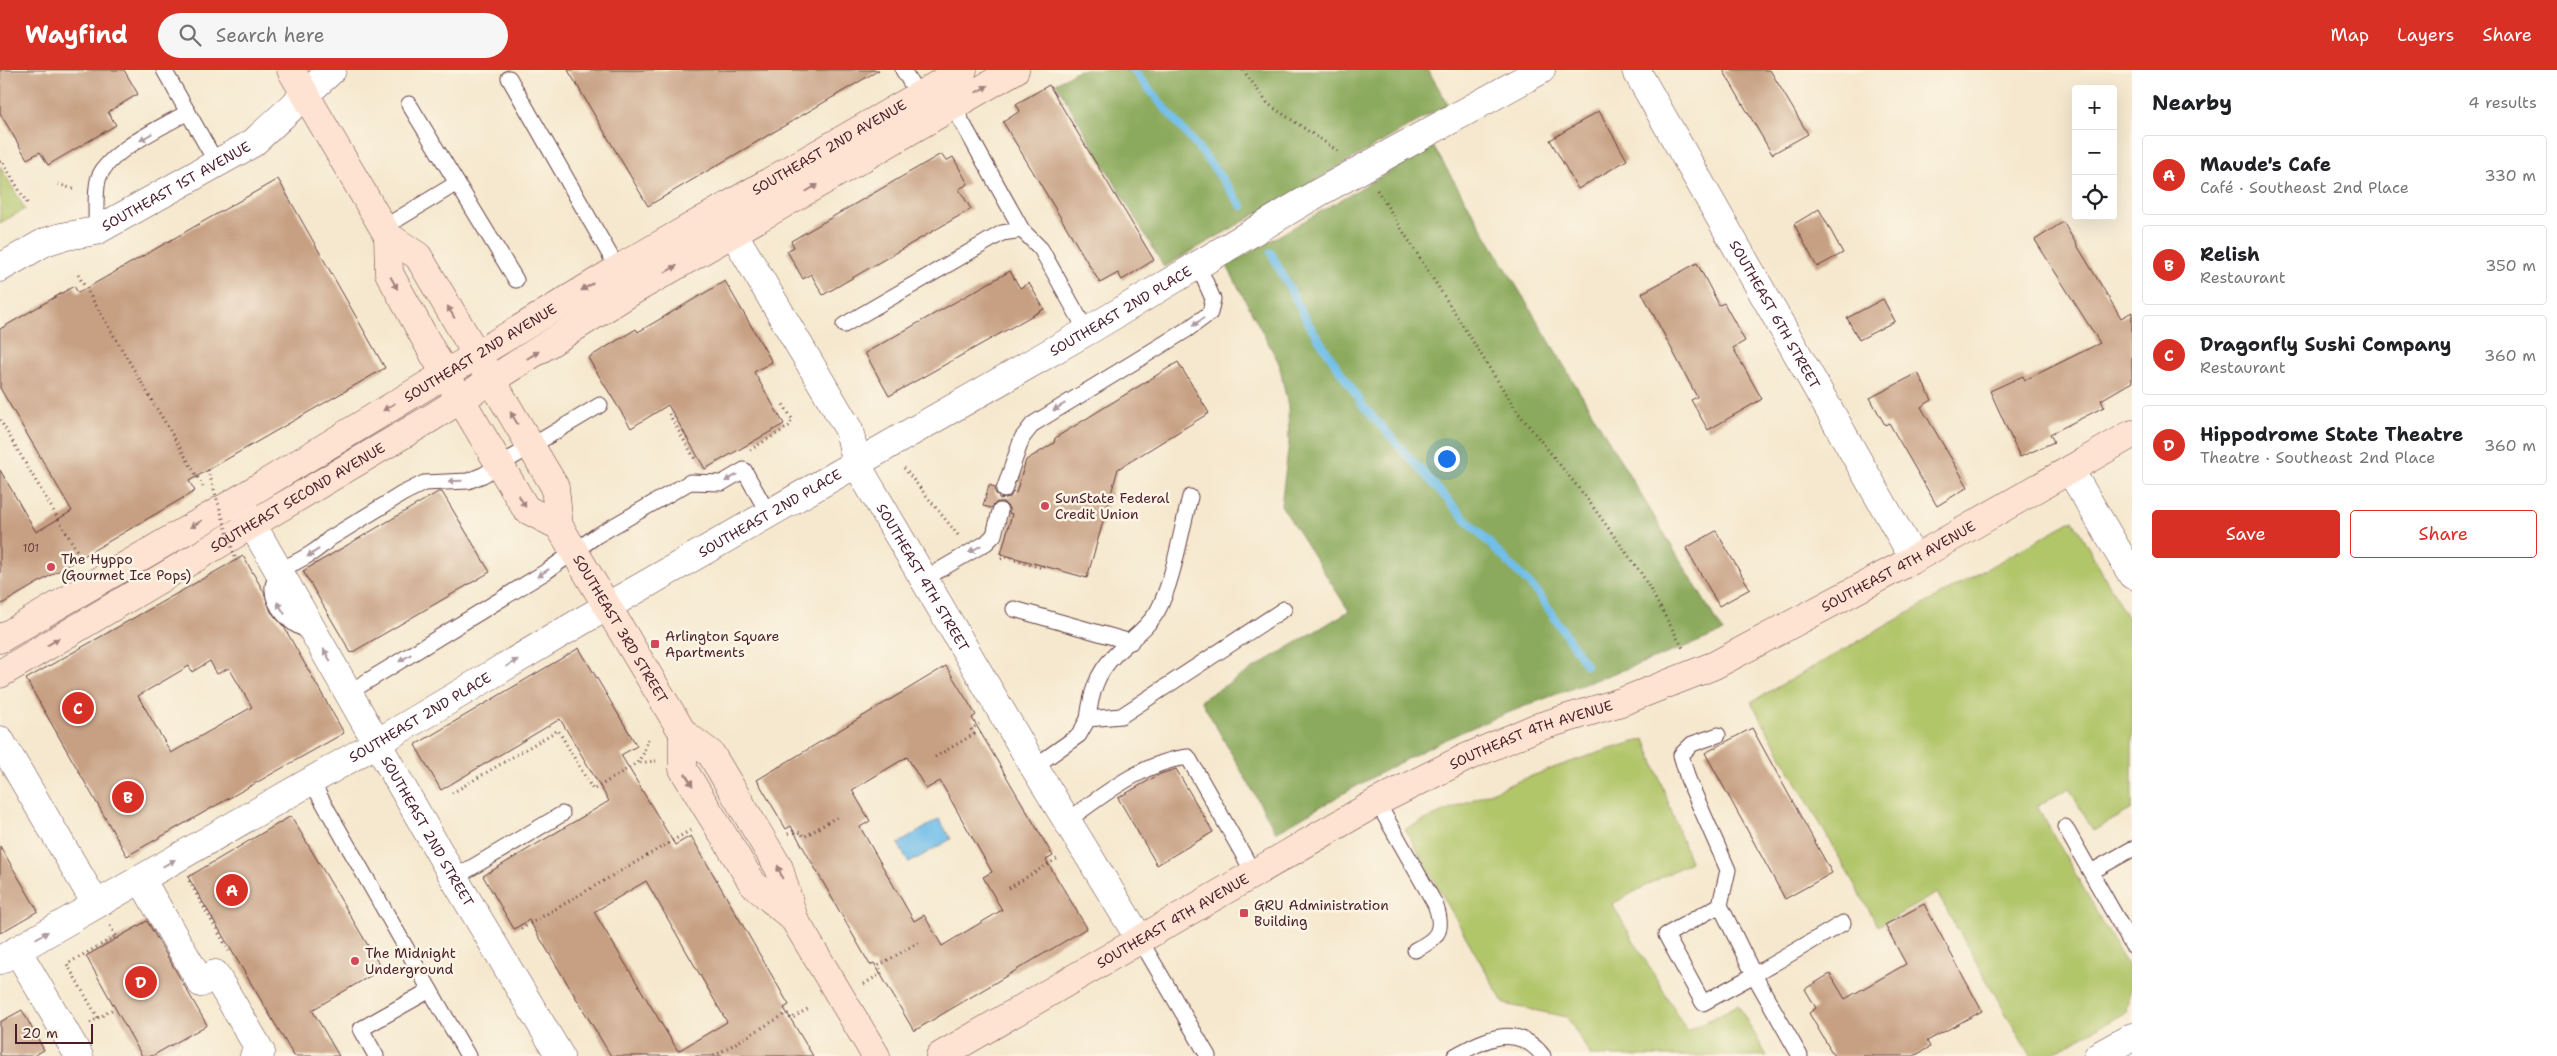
<!DOCTYPE html>
<meta charset="utf-8">
<style>
:root{--surface:#fff;--page:#f6f6f6;--text:#202124;--muted:#757577;--line:#e0e0e0;--accent:#d93025}
body{margin:0;font-family:"Shantell Sans",sans-serif;background:var(--page);color:var(--text)}
.controls{position:absolute;right:15px;top:15px;display:grid;overflow:hidden;border-radius:5px;box-shadow:0 5px 20px #0002}
.controls button{width:45px;height:45px;display:grid;place-items:center;padding:0;border:0;border-bottom:1px solid var(--line);background:var(--surface);color:var(--text);font:25px sans-serif}
.scale{position:absolute;left:15px;bottom:12px;width:78px;box-sizing:border-box;padding-left:5px;border:2px solid #4a1f2b;border-top:0;font-size:14px;line-height:18px;white-space:nowrap;color:#4a1f2b;-webkit-text-stroke:4px #fcf5e5;paint-order:stroke}
.you{position:absolute;left:1446px;top:388px;width:18px;height:18px;margin:-12px;border:4px solid #fff;border-radius:50%;background:#1a73e8;box-shadow:0 0 0 8px #1a73e833}
.badge{display:grid;place-items:center;width:32px;height:32px;border-radius:50%;background:var(--accent);color:#fff;font-size:16px;font-weight:700}
.pin{position:absolute;translate:-50% -50%;border:2px solid #fff;box-shadow:0 1px 5px #0006}
.list{margin:0;padding:0;list-style:none}
h2{display:flex;justify-content:space-between;align-items:center;height:65px;margin:0;padding:0 20px;font-size:21px}
h2 small{font-size:16px;font-weight:400;color:var(--muted)}
.list li{display:grid;grid-template-columns:32px 1fr auto;gap:15px;align-items:center;box-sizing:border-box;height:80px;margin:0 10px 10px;padding:0 10px;border:1px solid var(--line);border-radius:5px}
.list b{display:block;font-size:19px;white-space:nowrap}
.list p{margin:0;font-size:16px;white-space:nowrap;color:var(--muted)}
.list em{font-size:16px;font-style:normal;color:var(--muted)}
.actions{display:flex;gap:10px;padding:15px 20px}
.actions a{flex:1;padding:11px 0;border:1px solid var(--accent);border-radius:5px;text-align:center;font-size:18px;color:var(--accent)}
.actions .main{background:var(--accent);color:#fff}
.icon{flex:none;width:28px;height:28px;fill:none;stroke:currentColor;stroke-width:2;stroke-linecap:round;stroke-linejoin:round}
.map{position:relative;flex:none;width:2132px;height:986px;overflow:hidden}
header{display:flex;align-items:center;gap:30px;box-sizing:border-box;height:70px;padding:0 25px;background:var(--accent);color:#fff}
header strong{font-size:24px}
nav{display:flex;gap:28px;margin-inline-start:auto;font-size:18px}
.search{width:350px;height:45px;background:var(--page);display:flex;align-items:center;gap:12px;box-sizing:border-box;padding:0 18px;border-radius:28px;color:var(--muted);font-size:19px}
main{display:flex}
aside{flex:1;background:var(--surface)}
.map>svg:first-child{display:block}
.green{fill:#b1c569;stroke:#7e724a}
.forest{fill:#8caa5d;stroke:#6b6444}
.water{fill:#70beea;stroke:#5d6e8a}
.lines{fill:none;stroke-linecap:round;stroke-linejoin:round}
.stream{stroke:#70beea;stroke-width:8}
.building{fill:#c7a083;fill-rule:evenodd}
.lane-casing{stroke:#643d43;stroke-width:17}
.street-casing{stroke:#643d43;stroke-width:29}
.secondary-casing{stroke:#643d43;stroke-width:29}
.path{stroke:#643d43;stroke-width:3;stroke-dasharray:1 4;stroke-linecap:butt}
.lane{stroke:#fff;stroke-width:15}
.street{stroke:#fff;stroke-width:28}
.secondary{stroke:#fee3d2;stroke-width:28}
.path-bridge{stroke:#643d43;stroke-width:3;stroke-dasharray:1 4;stroke-linecap:butt}
.oneway{fill:#a4817e}
.oneway2{fill:#ae9aa0}
.poi-dot{fill:#d1495b;stroke:#fcf5e5;stroke-width:2}
.labels{text-anchor:middle;stroke-width:5;stroke-linejoin:round;paint-order:stroke}
.number-label{font-size:11px;fill:#693f41}
.street-label{font-size:14px;fill:#4a1f2b;stroke:#fcf5e5}
.poi-label{font-size:14px;fill:#4a1f2b;stroke:#fcf5e5;text-anchor:start}
</style>
<header>
<strong>Wayfind</strong>
<div class="search"><svg class="icon" aria-label="search" viewBox="0 0 24 24"><circle cx="10" cy="10" r="6"/><path d="M15 15l6 6"/></svg>Search here</div>
<nav><a>Map</a><a>Layers</a><a>Share</a></nav>
</header>
<main>
<div class="map">
<svg width="2132" height="986" viewBox="0 0 2132 986">
<rect width="100%" height="100%" fill="#fcf5e5"/>
<filter id="ink" filterUnits="userSpaceOnUse"><feTurbulence type="fractalNoise" baseFrequency=".02" numOctaves="2"/><feDisplacementMap in="SourceGraphic" scale="10" xChannelSelector="R" yChannelSelector="G"/><feConvolveMatrix kernelMatrix="1 2 1 2 8 2 1 2 1" color-interpolation-filters="sRGB"/></filter>
<filter id="wash" filterUnits="userSpaceOnUse"><feTurbulence type="fractalNoise" baseFrequency=".0096" numOctaves="4" result="noise"/><feDisplacementMap in="SourceGraphic" scale="20" xChannelSelector="R" yChannelSelector="G"/><feGaussianBlur stdDeviation="1.12" result="paint"/><feColorMatrix in="noise" values="0 0 0 0 0 0 0 0 0 0 0 0 0 0 0 0 0 1.4 0 .05"/><feComposite in="paint" operator="in"/></filter>
<g filter="url(#wash)">
<rect width="100%" height="100%" fill="#f5e8ce"/>
<g class="green">
<path d="M 0,96 L 25,139 L 0,153 Z"/>
<path d="M 2073,450 L 2132,556 L 2132,739 L 2093,761 L 2069,718 L 2037,736 L 2132,904 L 2126,942 L 2047,986 L 2030,986 L 1937,823 L 1878,856 L 1751,632 Z"/>
<path d="M 1645,669 L 1690,792 L 1612,834 L 1687,961 L 1738,935 L 1767,986 L 1591,986 L 1567,947 L 1504,934 L 1405,759 C 1486,723 1560,692 1645,669 Z"/>
</g>
<g class="forest">
<path d="M 1078,0 L 1428,0 L 1448,34 L 1164,197 L 1056,13 Z"/>
<path d="M 1433,76 L 1723,562 C 1637,597 1549,624 1464,661 C 1399,690 1338,727 1276,762 L 1201,630 L 1349,541 L 1281,435 L 1289,373 L 1288,337 L 1279,293 L 1227,196 Z"/>
</g>
<path class="water" d="M 939,749 L 951,769 L 909,793 L 898,774 Z"/>
<g class="lines">
<g class="stream">
<path d="M 1133,0 L 1205,86 L 1242,136"/>
<path d="M 1271,183 L 1308,253 L 1364,337 L 1457,440 L 1538,523 L 1586,595"/>
</g>
</g>
<g id="blocks">
<g class="building">
<path d="M 0,0 L 124,0 L 138,24 L 108,42 L 116,55 L 48,95 L 40,82 L 27,89 L 0,43 Z"/>
<path d="M 568,0 L 879,0 L 648,136 Z"/>
<path d="M 1723,0 L 1770,0 L 1808,64 L 1772,84 Z"/>
<path d="M 1049,15 L 1154,190 L 1122,210 L 1118,203 L 1100,213 L 1003,52 L 1020,41 L 1016,34 Z"/>
<path d="M 1599,41 L 1627,90 L 1578,119 L 1550,70 Z"/>
<path d="M 941,84 L 946,91 L 953,87 L 968,114 L 959,119 L 971,139 L 823,225 L 811,204 L 803,209 L 787,181 L 794,177 L 791,171 Z"/>
<path d="M 278,109 L 385,298 L 189,411 L 195,421 L 0,535 L 0,400 L 36,462 L 72,441 L 0,318 L 0,259 L 74,216 L 78,223 Z"/>
<path d="M 1819,139 L 1843,183 L 1817,197 L 1794,154 Z"/>
<path d="M 2063,152 L 2121,248 L 2132,242 L 2132,312 L 2101,330 L 2104,337 L 2050,364 L 2054,372 L 2020,387 L 1990,321 L 2023,306 L 2025,310 L 2100,273 L 2035,170 Z"/>
<path d="M 1697,193 L 1719,235 L 1724,233 L 1745,271 L 1733,278 L 1762,329 L 1708,360 L 1691,330 L 1697,327 L 1642,223 Z"/>
<path d="M 1010,201 L 1020,218 L 1029,213 L 1044,239 L 889,326 L 865,283 Z"/>
<path d="M 725,211 L 772,292 L 754,302 L 784,354 L 705,399 L 668,335 L 631,358 L 588,288 L 636,259 L 638,262 Z"/>
<path d="M 1883,229 L 1895,251 L 1859,270 L 1847,248 Z"/>
<path d="M 1178,292 L 1209,343 L 1118,399 L 1087,508 L 1001,484 L 1012,444 L 1009,443 L 1009,438 L 1003,432 L 997,432 L 991,438 L 983,436 L 989,415 L 995,417 L 995,422 L 1000,429 L 1010,427 L 1013,422 L 1016,423 L 1026,390 L 1054,373 L 1055,368 Z"/>
<path d="M 1918,303 L 1932,330 L 1921,337 L 1968,417 L 1937,436 L 1889,353 L 1885,355 L 1870,328 Z"/>
<path d="M 438,422 L 442,422 L 490,502 L 351,583 L 303,501 Z"/>
<path d="M 1716,461 L 1750,519 L 1719,536 L 1686,478 Z"/>
<path d="M 243,486 L 264,522 L 271,542 L 284,557 L 344,663 L 127,786 L 26,609 ZM 210,591 L 217,604 L 229,598 L 252,637 L 171,683 L 138,626 L 189,596 L 192,602 Z"/>
<path d="M 579,578 L 637,676 L 621,685 L 675,775 L 691,766 L 789,935 L 784,938 L 813,986 L 611,986 L 529,850 L 514,859 L 483,806 L 609,731 L 560,649 L 441,720 L 415,675 ZM 646,811 L 727,952 L 678,981 L 594,842 Z"/>
<path d="M 946,596 L 976,645 L 972,648 L 1053,786 L 1046,790 L 1087,858 L 914,961 L 874,893 L 870,895 L 791,756 L 786,759 L 757,710 ZM 907,687 L 926,719 L 940,711 L 992,802 L 983,807 L 1002,840 L 942,876 L 924,845 L 914,851 L 860,757 L 870,751 L 852,720 Z"/>
<path d="M 1752,658 L 1832,803 L 1785,829 L 1705,683 Z"/>
<path d="M 1176,699 L 1213,762 L 1157,795 L 1118,728 L 1160,704 Z"/>
<path d="M 291,746 L 382,899 L 312,940 L 339,986 L 294,986 L 188,807 Z"/>
<path d="M 0,776 L 38,841 L 0,863 Z"/>
<path d="M 1924,834 L 1982,941 L 1927,971 L 1930,977 L 1914,986 L 1834,986 L 1809,943 L 1816,938 L 1805,919 L 1830,904 L 1845,929 L 1906,894 L 1885,855 Z"/>
<path d="M 147,851 L 207,955 L 152,986 L 142,986 L 86,886 Z"/>
<path d="M 22,940 L 44,980 L 33,986 L 0,986 L 0,952 Z"/>
</g>
</g>
</g>
<g filter="url(#ink)">
<use href="#blocks" fill-opacity="0" stroke="#643d43" stroke-width="1"/>
<g class="lines">
<defs>
<g id="lane">
<path d="M 164,0 L 217,94"/>
<path d="M 903,0 L 919,26"/>
<path d="M 509,8 L 618,199"/>
<path d="M 953,36 L 1022,160"/>
<path d="M 457,113 L 516,210"/>
<path d="M 383,158 L 457,113 L 409,34"/>
<path d="M 96,161 C 97,147 94,120 99,107 C 109,81 164,56 188,42"/>
<path d="M 844,255 L 1002,163 L 1022,160 L 1041,179 L 1087,262"/>
<path d="M 1004,420 L 1022,368 L 1033,354 L 1188,259 L 1210,243 L 1213,229 L 1198,195"/>
<path d="M 924,509 L 986,473 L 994,465 L 1000,441"/>
<path d="M 1014,539 L 1131,572"/>
<path d="M 311,560 C 292,559 271,534 273,516 C 274,510 277,506 279,501 C 297,491 315,484 329,469 L 402,424 L 424,413 L 468,411 L 483,405 L 600,335"/>
<path d="M 348,623 L 547,501 L 596,466 L 690,412 L 722,413 L 744,400 L 769,445"/>
<path d="M 1088,649 C 1091,624 1096,604 1114,586 C 1128,571 1146,560 1157,542 C 1173,513 1181,461 1190,427"/>
<path d="M 1718,665 L 1692,674 L 1681,685 L 1688,709 L 1728,800 L 1720,835 L 1754,905 L 1703,933 L 1666,865 L 1720,835"/>
<path d="M 1034,697 L 1079,665 L 1088,649 L 1121,646 L 1284,539"/>
<path d="M 311,711 L 430,920 L 361,959 L 376,986"/>
<path d="M 1377,732 L 1435,834 C 1445,860 1438,869 1415,880"/>
<path d="M 1067,751 C 1103,725 1143,692 1188,687 L 1253,802"/>
<path d="M 2065,757 L 2132,875"/>
<path d="M 2091,802 L 2132,779"/>
<path d="M 454,808 L 562,744"/>
<path d="M 1139,868 L 1208,986"/>
<path d="M 430,920 L 468,986"/>
<path d="M 1455,986 C 1485,969 1517,952 1543,986"/>
<path d="M 1800,986 L 1754,905 L 1843,853"/>
</g>
<g id="street">
<path id="s1" d="M 1636,0 L 1914,489"/>
<path id="s2" d="M 721,142 L 849,360 L 857,395 L 1034,697 L 1139,868"/>
<path id="s3" d="M 0,198 L 45,172 L 61,167 L 96,161 L 253,73 L 332,0"/>
<path d="M 2070,400 L 2132,505"/>
<path id="s4" d="M 240,433 L 454,808 L 560,986"/>
<path d="M 0,670 L 96,834"/>
<path d="M 141,809 L 201,913 L 205,910"/>
<path d="M 17,880 L 79,986"/>
<path id="s5" d="M 0,890 L 377,673 L 580,552 L 1091,259 L 1318,123 L 1541,0"/>
<path d="M 210,908 L 215,904 L 261,982 L 254,986"/>
<path d="M 2098,986 L 2132,967"/>
</g>
<g id="secondary">
<path id="s6" d="M 291,0 L 388,166 L 418,186 L 555,417 L 559,456 L 683,663 L 711,684 L 779,798 L 794,849 L 876,986"/>
<path d="M 388,166 L 389,203 L 433,283 L 526,439 L 559,456"/>
<path id="s7" d="M 0,569 L 238,430 L 618,199 L 963,0"/>
<path id="s8" d="M 0,604 L 431,348 L 631,222 L 1015,0"/>
<path d="M 683,663 L 683,699 L 753,814 L 794,849"/>
<path id="s9" d="M 940,986 L 1377,732 L 1465,688 L 1535,658 L 1621,632 L 1715,595 L 1914,489 L 2132,364"/>
</g>
</defs>
<use href="#lane" class="lane-casing"/>
<use href="#street" class="street-casing"/>
<use href="#secondary" class="secondary-casing"/>
<g class="path">
<path d="M 1243,0 L 1268,34 L 1338,81"/>
<path d="M 0,92 L 2,91 L 27,133"/>
<path d="M 58,114 L 76,120"/>
<path d="M 1377,120 L 1516,340 L 1585,426 L 1641,503 L 1684,580"/>
<path d="M 78,205 L 205,420"/>
<path d="M 669,344 L 696,391"/>
<path d="M 0,350 L 83,491"/>
<path d="M 750,380 L 791,355 L 792,349 L 783,334"/>
<path d="M 904,398 L 958,465"/>
<path d="M 1001,489 L 1005,487 L 1042,498 L 1043,495"/>
<path d="M 648,669 L 643,684 L 637,693 L 656,691"/>
<path d="M 935,687 L 974,664 L 971,659 L 979,654"/>
<path d="M 452,723 L 558,660 L 593,720 L 637,693"/>
<path d="M 788,764 L 794,760 L 796,764 L 801,762 L 804,767 L 838,746"/>
<path d="M 189,811 L 229,881"/>
<path d="M 1009,818 L 1060,787"/>
<path d="M 110,856 L 116,866"/>
<path d="M 521,859 L 691,760"/>
<path d="M 864,914 L 882,903 L 878,896 L 919,872"/>
<path d="M 98,948 L 115,938"/>
<path d="M 90,953 L 98,948 L 67,894 L 116,866 L 117,869"/>
<path d="M 714,986 L 787,943 L 791,949 L 809,938"/>
</g>
<use href="#lane" class="lane"/>
<use href="#street" class="street"/>
<use href="#secondary" class="secondary"/>
<path class="path-bridge" d="M 208,400 L 236,491"/>
</g>
<defs><path id="oneway-solid" d="M-6-.8H1V-3.2L6.5 0L1 3.2V.8H-6Z" transform="scale(1.25)"/></defs>
<g class="oneway">
<use href="#oneway-solid" transform="translate(982 19) rotate(-30)"/>
<use href="#oneway-solid" transform="translate(812 118) rotate(-30)"/>
<use href="#oneway-solid" transform="translate(671 199) rotate(-30)"/>
<use href="#oneway-solid" transform="translate(394 213) rotate(61)"/>
<use href="#oneway-solid" transform="translate(587 217) rotate(149)"/>
<use href="#oneway-solid" transform="translate(451 242) rotate(-120)"/>
<use href="#oneway-solid" transform="translate(533 285) rotate(-32)"/>
<use href="#oneway-solid" transform="translate(389 337) rotate(148)"/>
<use href="#oneway-solid" transform="translate(514 348) rotate(-121)"/>
<use href="#oneway-solid" transform="translate(522 431) rotate(59)"/>
<use href="#oneway-solid" transform="translate(196 454) rotate(150)"/>
<use href="#oneway-solid" transform="translate(53 572) rotate(-31)"/>
<use href="#oneway-solid" transform="translate(689 710) rotate(58)"/>
<use href="#oneway-solid" transform="translate(780 802) rotate(-110)"/>
</g>
<g class="oneway2">
<use href="#oneway-solid" transform="translate(146 67) rotate(149)"/>
<use href="#oneway-solid" transform="translate(1198 252) rotate(144)"/>
<use href="#oneway-solid" transform="translate(1059 337) rotate(149)"/>
<use href="#oneway-solid" transform="translate(731 408) rotate(150)"/>
<use href="#oneway-solid" transform="translate(455 411) rotate(178)"/>
<use href="#oneway-solid" transform="translate(975 479) rotate(150)"/>
<use href="#oneway-solid" transform="translate(313 483) rotate(147)"/>
<use href="#oneway-solid" transform="translate(543 503) rotate(147)"/>
<use href="#oneway-solid" transform="translate(281 538) rotate(-122)"/>
<use href="#oneway-solid" transform="translate(327 585) rotate(-120)"/>
<use href="#oneway-solid" transform="translate(405 588) rotate(149)"/>
<use href="#oneway-solid" transform="translate(512 593) rotate(-31)"/>
<use href="#oneway-solid" transform="translate(169 793) rotate(-30)"/>
<use href="#oneway-solid" transform="translate(42 865) rotate(-30)"/>
</g>
</g>
<g class="poi-dot">
<circle cx="1045" cy="436" r="5"/>
<circle cx="51" cy="497" r="5"/>
<rect x="650" y="569" width="10" height="10" rx="2.5"/>
<rect x="1239" y="838" width="10" height="10" rx="2.5"/>
<circle cx="355" cy="891" r="5"/>
</g>
<g class="labels">
<g class="number-label">
<text x="31" y="482">101</text>
</g>
<g class="street-label">
<text dy="5" stroke="none"><textPath href="#s7" startOffset="964">SOUTHEAST 2ND AVENUE</textPath></text>
<text dy="5" stroke="none"><textPath href="#s3" startOffset="196">SOUTHEAST 1ST AVENUE</textPath></text>
<text dy="5" stroke="none"><textPath href="#s5" startOffset="1295">SOUTHEAST 2ND PLACE</textPath></text>
<text dy="5" stroke="none"><textPath href="#s1" startOffset="281">SOUTHEAST 6TH STREET</textPath></text>
<text dy="5" stroke="none"><textPath href="#s7" startOffset="559">SOUTHEAST 2ND AVENUE</textPath></text>
<text dy="5" stroke="none"><textPath href="#s8" startOffset="346">SOUTHEAST SECOND AVENUE</textPath></text>
<text dy="5" stroke="none"><textPath href="#s5" startOffset="890">SOUTHEAST 2ND PLACE</textPath></text>
<text dy="5" stroke="none"><textPath href="#s9" startOffset="1079">SOUTHEAST 4TH AVENUE</textPath></text>
<text dy="5" stroke="none"><textPath href="#s2" startOffset="419">SOUTHEAST 4TH STREET</textPath></text>
<text dy="5" stroke="none"><textPath href="#s6" startOffset="656">SOUTHEAST 3RD STREET</textPath></text>
<text dy="5" stroke="none"><textPath href="#s5" startOffset="485">SOUTHEAST 2ND PLACE</textPath></text>
<text dy="5" stroke="none"><textPath href="#s9" startOffset="674">SOUTHEAST 4TH AVENUE</textPath></text>
<text dy="5" stroke="none"><textPath href="#s4" startOffset="378">SOUTHEAST 2ND STREET</textPath></text>
<text dy="5" stroke="none"><textPath href="#s9" startOffset="269">SOUTHEAST 4TH AVENUE</textPath></text>
</g>
<g class="poi-label">
<text x="1055" y="433">SunState Federal<tspan x="1055" dy="16">Credit Union</tspan></text>
<text x="61" y="494">The Hyppo<tspan x="61" dy="16">(Gourmet Ice Pops)</tspan></text>
<text x="665" y="571">Arlington Square<tspan x="665" dy="16">Apartments</tspan></text>
<text x="1254" y="840">GRU Administration<tspan x="1254" dy="16">Building</tspan></text>
<text x="365" y="888">The Midnight<tspan x="365" dy="16">Underground</tspan></text>
</g>
</g>
</svg>
<div class="controls">
<button>+</button>
<button>−</button>
<button><svg class="icon" aria-label="locate" viewBox="0 0 24 24"><circle cx="12" cy="12" r="6"/><path d="M12 2v4M12 18v4M2 12h4M18 12h4"/></svg></button>
</div>
<div class="scale">20 m</div>
<div class="you"></div>
<div class="pin badge" style="left:232px;top:820px">A</div>
<div class="pin badge" style="left:128px;top:727px">B</div>
<div class="pin badge" style="left:78px;top:638px">C</div>
<div class="pin badge" style="left:141px;top:912px">D</div>
</div>
<aside>
<h2>Nearby<small>4 results</small></h2>
<ul class="list">
<li><span class="badge">A</span><div><b>Maude's Cafe</b><p>Café · Southeast 2nd Place</p></div><em>330 m</em></li>
<li><span class="badge">B</span><div><b>Relish</b><p>Restaurant</p></div><em>350 m</em></li>
<li><span class="badge">C</span><div><b>Dragonfly Sushi Company</b><p>Restaurant</p></div><em>360 m</em></li>
<li><span class="badge">D</span><div><b>Hippodrome State Theatre</b><p>Theatre · Southeast 2nd Place</p></div><em>360 m</em></li>
</ul>
<div class="actions"><a class="main">Save</a><a>Share</a></div>
</aside>
</main>
